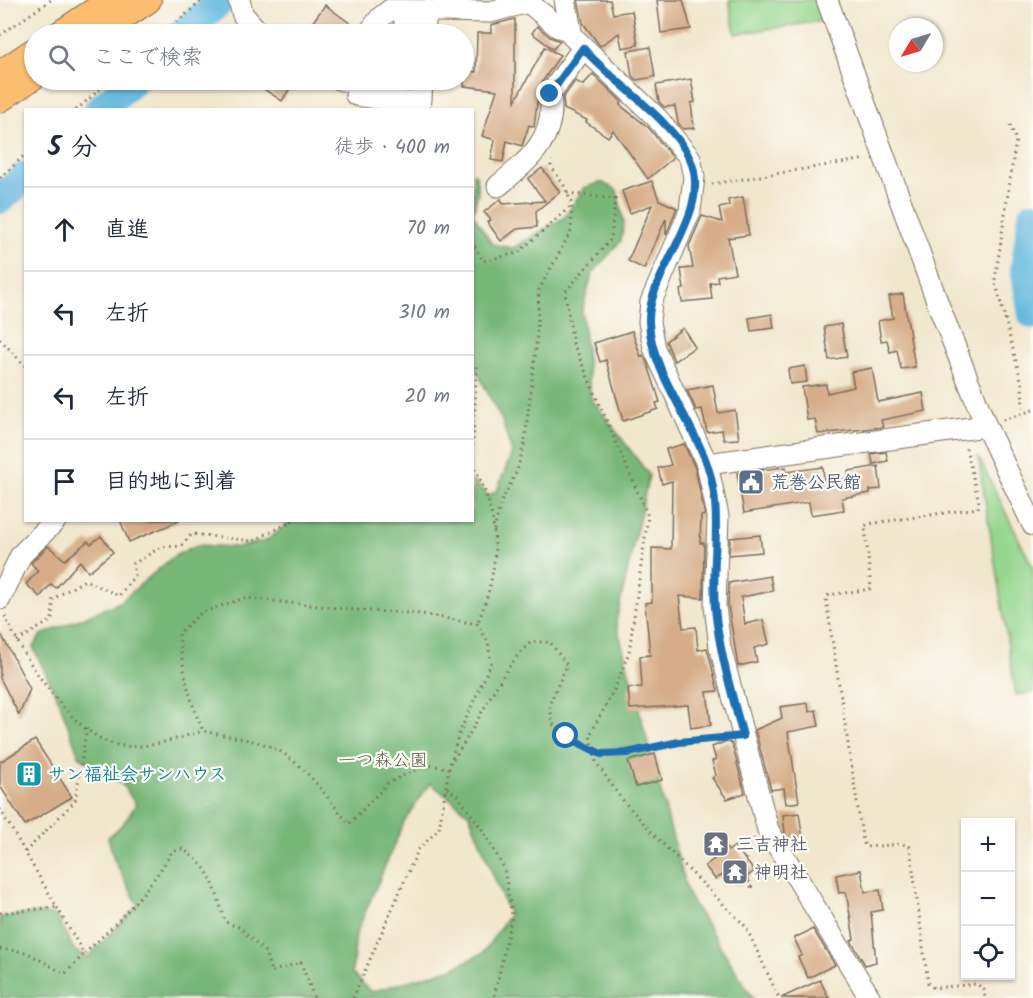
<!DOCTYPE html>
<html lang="ja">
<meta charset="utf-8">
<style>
:root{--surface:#fff;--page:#f2f2f3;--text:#1f2937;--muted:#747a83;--line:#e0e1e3}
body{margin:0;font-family:Kalam,"Klee One",sans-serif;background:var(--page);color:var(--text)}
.controls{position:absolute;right:18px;bottom:18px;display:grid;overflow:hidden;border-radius:0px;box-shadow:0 2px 4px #0004}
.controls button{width:54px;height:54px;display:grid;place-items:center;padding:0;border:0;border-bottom:2px solid var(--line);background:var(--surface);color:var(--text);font:30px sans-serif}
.compass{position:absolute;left:889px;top:18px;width:54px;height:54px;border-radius:50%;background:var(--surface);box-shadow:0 2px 4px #0004;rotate:232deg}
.stop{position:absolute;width:18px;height:18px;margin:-14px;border:4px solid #1f6fb2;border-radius:50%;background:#fff}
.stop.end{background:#1f6fb2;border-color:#fff;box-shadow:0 2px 6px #0008}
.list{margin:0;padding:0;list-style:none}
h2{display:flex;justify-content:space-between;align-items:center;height:78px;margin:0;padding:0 24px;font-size:26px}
h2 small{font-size:20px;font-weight:400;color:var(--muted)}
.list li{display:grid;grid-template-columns:39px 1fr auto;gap:18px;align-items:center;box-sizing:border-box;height:84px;padding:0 24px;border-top:2px solid var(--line)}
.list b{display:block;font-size:22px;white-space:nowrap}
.list em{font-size:20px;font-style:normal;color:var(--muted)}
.icon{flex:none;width:33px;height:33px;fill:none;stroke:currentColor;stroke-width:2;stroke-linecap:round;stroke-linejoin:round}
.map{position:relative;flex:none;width:1033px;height:998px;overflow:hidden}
.search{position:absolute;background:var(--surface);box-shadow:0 2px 4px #0004;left:24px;top:24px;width:450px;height:66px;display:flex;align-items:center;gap:15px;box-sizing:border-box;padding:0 21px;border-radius:33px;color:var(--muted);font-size:22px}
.panel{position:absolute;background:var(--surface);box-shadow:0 2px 4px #0004;left:24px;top:108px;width:450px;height:414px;border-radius:0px}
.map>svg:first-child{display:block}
.green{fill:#94d68d;stroke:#688056;stroke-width:1.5}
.forest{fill:#77b778;stroke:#59704b;stroke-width:1.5;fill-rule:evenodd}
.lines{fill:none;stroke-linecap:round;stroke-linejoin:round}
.river{stroke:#60b6dd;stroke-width:30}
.building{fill:#d6ad88}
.minor-casing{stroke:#7b6c5b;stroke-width:23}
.major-casing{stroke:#7b6c5b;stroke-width:28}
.path{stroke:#7b6c5b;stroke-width:3;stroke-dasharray:1.5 4.5;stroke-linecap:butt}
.minor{stroke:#fff;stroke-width:21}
.major{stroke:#fcbd6f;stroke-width:26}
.route{stroke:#1f6fb2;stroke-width:8}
.labels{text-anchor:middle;stroke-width:4.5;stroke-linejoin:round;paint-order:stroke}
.service-label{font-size:18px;font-weight:bold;fill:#4e5e75;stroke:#fdfcf7;text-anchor:start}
.park-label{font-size:18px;fill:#565e3f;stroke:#fdfcf7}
.culture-label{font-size:18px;font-weight:bold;fill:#0d838f;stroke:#fdfcf7;text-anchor:start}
.worship-label{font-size:18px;font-weight:bold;fill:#5b616d;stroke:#fdfcf7;text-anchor:start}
</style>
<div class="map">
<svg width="1033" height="998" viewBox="0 0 1033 998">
<rect width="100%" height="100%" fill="#fdfcf7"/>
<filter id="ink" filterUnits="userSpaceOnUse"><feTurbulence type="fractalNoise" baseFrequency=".0167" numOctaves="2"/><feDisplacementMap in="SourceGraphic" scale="12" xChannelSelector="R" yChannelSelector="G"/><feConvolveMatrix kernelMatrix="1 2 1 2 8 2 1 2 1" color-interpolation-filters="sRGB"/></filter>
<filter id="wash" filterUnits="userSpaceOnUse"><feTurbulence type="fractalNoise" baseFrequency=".008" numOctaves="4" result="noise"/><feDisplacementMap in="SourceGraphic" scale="24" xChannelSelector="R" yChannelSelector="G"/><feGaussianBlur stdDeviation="1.35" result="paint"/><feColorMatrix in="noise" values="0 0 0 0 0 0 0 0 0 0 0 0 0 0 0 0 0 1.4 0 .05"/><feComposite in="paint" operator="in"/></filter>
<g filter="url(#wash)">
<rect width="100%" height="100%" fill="#f1e7cd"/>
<g class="green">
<path d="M 729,0 L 815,0 L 822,21 L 735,34 Z"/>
<path d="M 978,456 L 1033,568 L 1033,693 L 1016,695 Z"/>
</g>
<path class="forest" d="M 473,173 L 476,175 L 478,192 L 473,214 L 492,244 L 513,248 L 565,217 L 584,188 L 601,182 L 617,190 L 624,223 L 621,241 L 592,274 L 582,311 L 591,398 L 649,475 L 616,622 L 688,895 L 753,998 L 0,998 L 0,917 L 40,913 L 56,916 L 75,951 L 88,957 L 138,905 L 114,860 L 108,837 L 123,824 L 136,805 L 123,785 L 79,756 L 59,701 L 33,647 L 41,635 L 120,602 L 173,557 L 196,545 L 238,547 L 266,541 L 291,521 L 472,520 L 473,481 L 489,496 L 497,490 L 512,453 L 502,421 L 473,364 ZM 430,783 L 469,814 L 509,915 L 483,953 L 453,968 L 371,992 L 352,973 L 356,934 L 404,822 Z"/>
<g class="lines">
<g class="river">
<path d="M 182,34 L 221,0"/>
<path d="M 99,110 L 133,80"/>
<path d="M 0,199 L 26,176"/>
<path d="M 1033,216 L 1025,269 L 1033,314"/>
</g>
</g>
<g id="blocks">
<g class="building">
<path d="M 578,0 L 610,0 L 613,14 L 632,11 L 638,45 L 622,48 L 619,33 L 600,46 L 583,23 Z"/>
<path d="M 657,0 L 683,0 L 691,29 L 661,33 Z"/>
<path d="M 325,5 L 351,24 L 344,34 L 304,34 Z"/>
<path d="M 515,19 L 515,101 L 545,47 L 560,55 L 539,87 L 534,127 L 529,125 L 522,146 L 507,141 L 503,162 L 491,160 L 495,140 L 482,136 L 497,90 L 464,86 L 464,70 L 476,72 L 477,33 L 491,33 L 491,25 Z"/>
<path d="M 537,26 L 550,37 L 560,41 L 553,49 L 532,33 Z"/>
<path d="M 650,47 L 655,77 L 636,80 L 632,76 L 628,51 Z"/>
<path d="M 593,74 L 622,102 L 620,105 L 648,127 L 673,158 L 648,179 L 613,130 L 608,137 L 586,122 L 587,120 L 564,109 L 563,98 L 575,81 L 583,85 Z"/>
<path d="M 691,79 L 695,102 L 691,103 L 694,128 L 683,129 L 678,123 L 675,106 L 664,107 L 659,102 L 656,85 Z"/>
<path d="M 250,80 L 284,80 L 292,85 L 282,101 Z"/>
<path d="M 379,80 L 409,80 L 409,90 L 377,85 Z"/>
<path d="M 542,168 L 560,192 L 536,211 L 537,227 L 517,229 L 501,241 L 487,222 L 491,220 L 484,212 L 501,199 L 503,204 L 545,201 L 528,179 Z"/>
<path d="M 652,181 L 659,200 L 677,208 L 666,235 L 666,218 L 644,269 L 628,261 L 652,205 L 630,213 L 622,191 Z"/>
<path d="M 743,197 L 749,235 L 728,238 L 735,273 L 717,276 L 718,282 L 710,283 L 712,299 L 682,302 L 680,290 L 684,289 L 681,269 L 693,268 L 689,246 L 702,216 L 722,222 L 719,208 L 729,206 L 728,200 Z"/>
<path d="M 903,294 L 915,367 L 901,369 L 897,350 L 890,352 L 887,340 L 881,341 L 878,321 L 893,318 L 889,296 Z"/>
<path d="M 772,314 L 774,328 L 751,331 L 749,318 Z"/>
<path d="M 841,324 L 847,357 L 829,360 L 824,327 Z"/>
<path d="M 683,328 L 695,347 L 674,361 L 666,341 Z"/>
<path d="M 632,331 L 641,357 L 643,355 L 648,365 L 660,402 L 656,403 L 658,409 L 623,421 L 606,360 L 600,362 L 594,343 Z"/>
<path d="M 805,366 L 807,382 L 790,384 L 788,369 Z"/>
<path d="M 872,368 L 878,402 L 923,393 L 926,411 L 881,420 L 883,427 L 818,434 L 815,419 L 807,420 L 802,387 L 826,384 L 827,393 L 854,387 L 851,372 Z"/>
<path d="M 713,385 L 718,413 L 735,410 L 739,439 L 724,440 L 722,430 L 707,432 L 702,409 L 696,410 L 687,390 Z"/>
<path d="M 684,444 L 695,468 L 705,515 L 701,516 L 700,543 L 704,543 L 703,598 L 679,596 L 683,628 L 696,627 L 698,650 L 707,648 L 718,691 L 707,692 L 711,725 L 691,728 L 688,705 L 630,709 L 628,688 L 642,687 L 640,656 L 650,655 L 645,603 L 652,602 L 652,548 L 671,549 L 672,481 L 662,484 L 658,468 L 671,465 L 666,449 Z"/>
<path d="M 886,452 L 888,461 L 873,464 L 871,454 Z"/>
<path d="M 878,466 L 881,489 L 870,490 L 870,493 L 842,498 L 844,510 L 811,515 L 809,502 L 744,513 L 737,473 L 786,467 L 787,472 L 823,467 L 824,481 L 849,478 L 848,471 Z"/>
<path d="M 120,520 L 179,520 L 179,521 L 129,542 Z"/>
<path d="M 760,535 L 762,552 L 729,555 L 730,538 Z"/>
<path d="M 101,536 L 113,552 L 88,572 L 80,561 L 56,588 L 51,584 L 40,597 L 26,584 L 38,571 L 31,563 L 48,546 L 65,560 L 88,541 L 91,544 Z"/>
<path d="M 770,576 L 773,591 L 741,597 L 745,624 L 763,620 L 769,644 L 754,648 L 757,662 L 738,666 L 728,605 L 729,583 Z"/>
<path d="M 0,632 L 30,689 L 19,715 L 0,678 Z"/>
<path d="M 808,703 L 809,712 L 816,710 L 819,726 L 788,732 L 799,802 L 786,804 L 784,788 L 771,790 L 755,730 L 782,718 L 780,707 Z"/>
<path d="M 35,740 L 72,797 L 25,825 L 0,786 L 0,762 Z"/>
<path d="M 727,741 L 732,744 L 745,793 L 727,799 L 712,778 L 716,775 L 712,761 L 716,760 L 712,747 Z"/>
<path d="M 655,754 L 662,780 L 636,787 L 628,761 Z"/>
<path d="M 799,813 L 803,840 L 790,841 L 785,834 L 783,815 Z"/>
<path d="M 722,839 L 728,851 L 735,846 L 754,871 L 739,884 L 729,872 L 715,879 L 705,866 L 714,859 L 709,844 Z"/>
<path d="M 861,870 L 865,892 L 880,890 L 883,910 L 871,912 L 876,962 L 865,965 L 851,941 L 854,939 L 846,892 L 839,893 L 836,875 Z"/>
<path d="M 813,929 L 835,965 L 808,978 L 798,957 L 802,955 L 794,938 Z"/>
<path d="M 820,980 L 829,998 L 781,998 Z"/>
</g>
</g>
</g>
<g filter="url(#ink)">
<use href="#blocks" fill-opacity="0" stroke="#7b6c5b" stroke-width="1.5"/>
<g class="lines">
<defs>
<g id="minor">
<path d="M 239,0 L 243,15 L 260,34"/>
<path d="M 565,0 L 572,36 L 657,118 L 690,158 L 694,177 L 690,211 L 651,302 L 649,322 L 654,348 L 707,464 L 718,516 L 715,606 L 720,647 L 768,830 L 870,998"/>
<path d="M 827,0 L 940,309 L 986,426 L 1033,525"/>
<path d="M 368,34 L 381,17 L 390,10 L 490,12 L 528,2 L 558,27 L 570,30"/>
<path d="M 404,34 L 406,10"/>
<path d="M 424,34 L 426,10"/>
<path d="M 341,80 L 358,83"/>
<path d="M 356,95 L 412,103 L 421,100 L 422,80"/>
<path d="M 498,186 C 529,160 557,138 550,94 L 583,48"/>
<path d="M 707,464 L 986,426"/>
<path d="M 0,599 L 21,555 L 56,520"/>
</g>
<g id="major">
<path d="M 60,34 L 111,0"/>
<path d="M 97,34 L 148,0"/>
<path d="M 0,74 L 34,51"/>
<path d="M 0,99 L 34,76"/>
</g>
</defs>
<use href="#minor" class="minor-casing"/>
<use href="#major" class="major-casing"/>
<g class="path">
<path d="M 163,34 L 203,0"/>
<path d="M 0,35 L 51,0"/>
<path d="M 76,110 L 111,80"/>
<path d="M 1010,125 L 1016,140 L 995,280 L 1022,384 L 1023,412"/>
<path d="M 0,178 L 26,154"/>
<path d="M 712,184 L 866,159"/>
<path d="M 567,193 L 615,199 L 611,239 L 565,292 L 573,343 L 648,516 L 629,652 L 615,688 L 590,735 L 596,762 L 620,797 L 658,839 L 746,927 L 779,998"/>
<path d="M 472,241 L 483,261 L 518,253 L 571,206"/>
<path d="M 0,339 L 26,367"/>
<path d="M 1003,420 L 1033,410"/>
<path d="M 966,448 L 979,502 L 978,508 L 868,524 L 865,526 L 871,589 L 829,595 L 826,599 L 863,842 L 866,847 L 903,844 L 910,847 L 928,983 L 933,988 L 977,984 L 984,990 L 985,998"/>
<path d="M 472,458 L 477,363"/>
<path d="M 472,463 C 502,518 501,568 477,624"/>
<path d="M 494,530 L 501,502 L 517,471 L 524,445 L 536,349 L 539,290 L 571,231 L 572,205 L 565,187 L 551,166 L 552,160"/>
<path d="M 5,616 C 22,656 72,735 117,745 C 144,751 177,738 203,731"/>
<path d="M 17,641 L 52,620 L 53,599 L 85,580 L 119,596 L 135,575 L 133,564 L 161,547 L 181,546 L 192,534 L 253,541 L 295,520"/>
<path d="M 453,759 C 481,722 496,674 531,642 L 550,642 L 567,665 L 550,703 L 552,723 L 566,736 L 601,754 L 627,753 L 679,742 L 725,738"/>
<path d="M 447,788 L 457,795 L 482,829 L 504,868 L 512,915 L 494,998"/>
<path d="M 0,809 L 84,954 C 117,923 148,892 172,852 L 182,849 C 213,868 215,889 225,922 L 239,927 L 265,952 L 271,972 L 301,962 L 314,998"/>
<path d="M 25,852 L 75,801 L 87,726"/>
<path d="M 749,879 L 745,882 L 752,888"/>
<path d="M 752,888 L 745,873 L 745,846 L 755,839"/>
<path d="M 0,913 L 57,907"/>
<path d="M 0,949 L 26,952 L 65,974 L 84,954"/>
<path d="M 353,998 L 418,850 L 439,829 L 449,768 L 458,736 L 491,663 L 488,642 L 477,624 L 422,614 L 356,610 L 245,598 L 202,612 L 179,633 C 182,668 189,700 203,731 C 229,737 264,739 287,756 C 312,774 330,801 349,824 L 388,783 L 426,765 L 449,768"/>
</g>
<use href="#minor" class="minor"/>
<use href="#major" class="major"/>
</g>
</g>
<g class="lines" filter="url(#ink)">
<path class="route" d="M 550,94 L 583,48 C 611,81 672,119 690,159 C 714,213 647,272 649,322 C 651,371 691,418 707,464 C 724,513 711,558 715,608 C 719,651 732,694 743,736 L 679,742 L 627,753 L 601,754 L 566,736"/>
</g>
<defs>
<symbol id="civic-square" viewBox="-11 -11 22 22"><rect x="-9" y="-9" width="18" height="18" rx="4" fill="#5c6f8a" stroke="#fdfcf7"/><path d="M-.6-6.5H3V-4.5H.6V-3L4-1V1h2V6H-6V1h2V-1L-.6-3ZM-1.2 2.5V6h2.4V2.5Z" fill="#fff"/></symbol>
<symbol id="building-square" viewBox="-11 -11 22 22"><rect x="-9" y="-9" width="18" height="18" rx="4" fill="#0f9aa8" stroke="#fdfcf7"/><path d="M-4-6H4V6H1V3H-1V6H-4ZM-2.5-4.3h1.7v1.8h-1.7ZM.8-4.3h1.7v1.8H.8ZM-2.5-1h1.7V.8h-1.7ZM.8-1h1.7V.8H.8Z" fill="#fff"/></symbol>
<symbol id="temple-square" viewBox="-11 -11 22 22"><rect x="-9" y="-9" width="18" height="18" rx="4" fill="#6b7280" stroke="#fdfcf7"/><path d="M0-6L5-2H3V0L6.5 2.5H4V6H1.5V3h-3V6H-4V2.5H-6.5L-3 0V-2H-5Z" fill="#fff"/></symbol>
</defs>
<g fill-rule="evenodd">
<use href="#civic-square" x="736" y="467" width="30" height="30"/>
<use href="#building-square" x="14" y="759" width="30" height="30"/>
<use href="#temple-square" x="701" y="829" width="30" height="30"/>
<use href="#temple-square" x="720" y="857" width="30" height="30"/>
</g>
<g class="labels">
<g class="service-label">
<text x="771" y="488">荒巻公民館</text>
</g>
<g class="park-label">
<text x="383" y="766">一つ森公園</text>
</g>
<g class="culture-label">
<text x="48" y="780">サン福祉会サンハウス</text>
</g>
<g class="worship-label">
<text x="736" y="850">三吉神社</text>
<text x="754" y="878">神明社</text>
</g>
</g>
</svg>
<div class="controls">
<button>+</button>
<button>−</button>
<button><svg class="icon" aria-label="locate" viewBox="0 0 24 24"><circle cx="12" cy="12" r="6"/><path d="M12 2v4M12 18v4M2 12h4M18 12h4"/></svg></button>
</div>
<svg class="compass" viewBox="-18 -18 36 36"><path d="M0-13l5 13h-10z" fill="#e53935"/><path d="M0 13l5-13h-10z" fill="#747a83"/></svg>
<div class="stop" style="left:566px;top:736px"></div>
<div class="stop end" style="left:550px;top:94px"></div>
<div class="search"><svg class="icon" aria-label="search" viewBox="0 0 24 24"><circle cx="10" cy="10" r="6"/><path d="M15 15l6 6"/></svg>ここで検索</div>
<section class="panel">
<h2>5 分<small>徒歩 · 400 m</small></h2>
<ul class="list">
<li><svg class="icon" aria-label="ahead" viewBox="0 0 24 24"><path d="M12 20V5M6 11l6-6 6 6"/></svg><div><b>直進</b></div><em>70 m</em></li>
<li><svg class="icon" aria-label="left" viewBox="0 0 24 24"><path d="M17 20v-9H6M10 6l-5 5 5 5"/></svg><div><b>左折</b></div><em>310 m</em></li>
<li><svg class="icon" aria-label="left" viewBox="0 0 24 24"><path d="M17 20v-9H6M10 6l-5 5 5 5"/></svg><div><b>左折</b></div><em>20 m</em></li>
<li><svg class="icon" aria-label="arrive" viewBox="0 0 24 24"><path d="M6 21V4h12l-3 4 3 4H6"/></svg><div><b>目的地に到着</b></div></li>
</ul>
</section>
</div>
